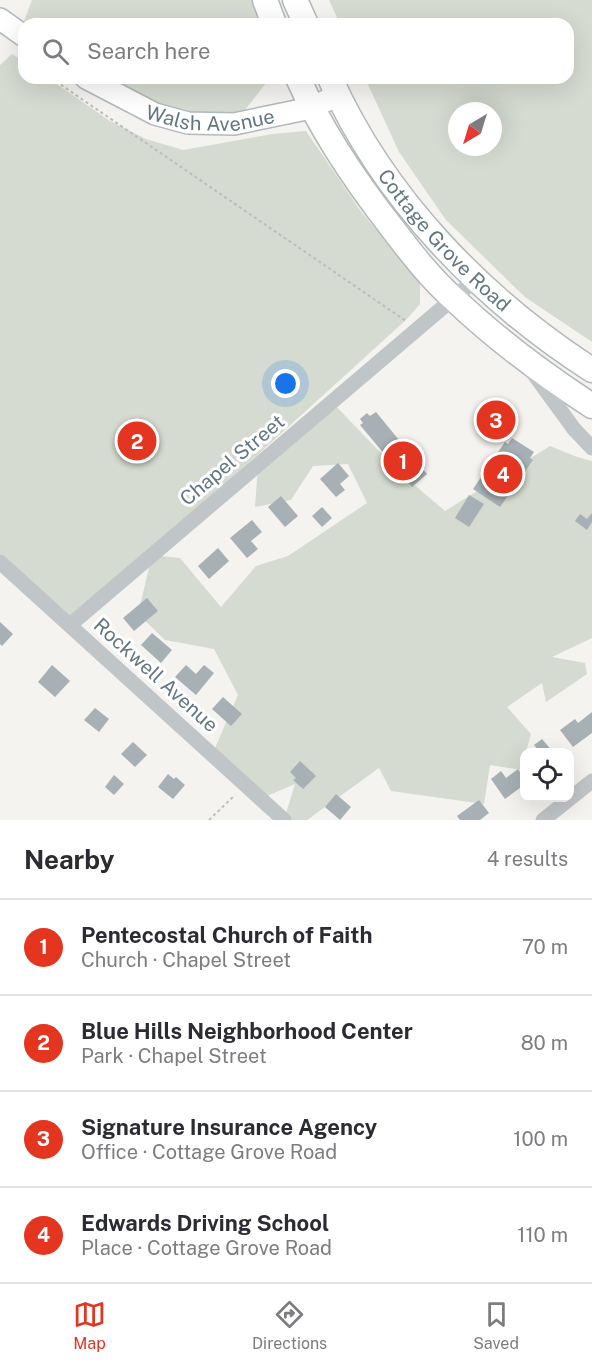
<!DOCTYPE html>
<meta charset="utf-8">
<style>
:root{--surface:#fff;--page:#f7f7f7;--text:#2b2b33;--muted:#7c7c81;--line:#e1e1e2;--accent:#e33520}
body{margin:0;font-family:"Public Sans",sans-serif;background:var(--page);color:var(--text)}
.controls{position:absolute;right:18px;bottom:18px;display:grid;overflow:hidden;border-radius:12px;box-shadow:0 6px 24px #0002}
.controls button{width:54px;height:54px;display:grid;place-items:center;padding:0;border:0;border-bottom:2px solid var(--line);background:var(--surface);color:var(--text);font:30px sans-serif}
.compass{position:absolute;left:448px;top:102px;width:54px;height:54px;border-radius:50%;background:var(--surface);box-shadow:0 6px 24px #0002;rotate:218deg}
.you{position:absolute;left:286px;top:384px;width:21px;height:21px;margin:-15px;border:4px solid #fff;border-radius:50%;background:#1a73e8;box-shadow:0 0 0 9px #1a73e833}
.badge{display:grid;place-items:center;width:39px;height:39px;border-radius:50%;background:var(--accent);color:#fff;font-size:20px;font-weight:700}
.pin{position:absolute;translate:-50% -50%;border:3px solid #fff;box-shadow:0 2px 6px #0006}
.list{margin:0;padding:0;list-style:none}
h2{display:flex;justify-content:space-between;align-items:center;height:78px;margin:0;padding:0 24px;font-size:26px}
h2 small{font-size:20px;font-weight:400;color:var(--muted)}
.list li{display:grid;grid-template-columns:39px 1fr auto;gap:18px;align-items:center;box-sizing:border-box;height:96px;padding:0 24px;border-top:2px solid var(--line)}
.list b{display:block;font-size:22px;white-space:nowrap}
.list p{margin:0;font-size:20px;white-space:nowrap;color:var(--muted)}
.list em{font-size:20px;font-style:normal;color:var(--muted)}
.icon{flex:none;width:33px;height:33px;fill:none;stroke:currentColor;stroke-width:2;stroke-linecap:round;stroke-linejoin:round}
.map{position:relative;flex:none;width:592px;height:820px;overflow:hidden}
.search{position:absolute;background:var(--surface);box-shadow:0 6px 24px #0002;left:18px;right:18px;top:18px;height:66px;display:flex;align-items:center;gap:15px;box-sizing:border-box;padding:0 21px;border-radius:18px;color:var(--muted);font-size:22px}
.sheet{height:462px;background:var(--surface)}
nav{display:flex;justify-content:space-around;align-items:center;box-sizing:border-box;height:84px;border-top:2px solid var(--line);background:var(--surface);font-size:16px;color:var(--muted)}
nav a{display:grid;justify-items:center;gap:3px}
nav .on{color:var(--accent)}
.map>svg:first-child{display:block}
.green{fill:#d5dbd0;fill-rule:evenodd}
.building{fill:#a7b0b4}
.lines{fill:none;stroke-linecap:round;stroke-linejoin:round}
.secondary-casing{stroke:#b2b9bc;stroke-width:24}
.primary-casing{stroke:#b3b8bb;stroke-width:27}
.path{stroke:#babdbe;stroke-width:2;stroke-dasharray:3 3;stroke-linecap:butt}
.street{stroke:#c0c5c7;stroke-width:15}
.secondary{stroke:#fff;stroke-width:21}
.primary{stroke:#fff;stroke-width:24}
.labels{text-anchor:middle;stroke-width:6;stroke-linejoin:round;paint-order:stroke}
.street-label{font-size:20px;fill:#627781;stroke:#fff}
</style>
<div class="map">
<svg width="592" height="820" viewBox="0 0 592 820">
<rect width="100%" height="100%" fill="#f4f3ef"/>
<g class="green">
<path d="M 32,0 L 254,0 L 262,24 L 24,24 L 20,32 Z"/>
<path d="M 329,0 L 592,0 L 592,342 L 525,297 L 446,220 L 399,152 L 365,78 L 568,78 L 568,24 L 340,24 ZM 457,111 L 493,111 L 493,147 L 457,147 Z"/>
<path d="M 12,54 L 24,62 L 24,78 L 48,78 L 110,121 L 146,139 L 183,150 L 272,134 L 306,131 L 362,213 L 396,252 L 420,283 L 420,304 L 407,319 L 70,625 L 0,562 L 0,65 Z"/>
<path d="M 88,78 L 270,78 L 234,124 L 188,123 Z"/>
<path d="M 332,402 L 397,470 L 445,511 L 550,446 L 577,457 L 592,461 L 592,638 L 552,657 L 585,663 L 587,674 L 546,702 L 542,683 L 507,707 L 531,734 L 526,752 L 524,752 L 522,770 L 490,765 L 484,804 L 391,791 L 379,768 L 307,820 L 284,820 L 295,784 L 260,799 L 212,755 L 238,695 L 214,649 L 165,640 L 138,614 L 152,555 L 180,558 L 221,607 L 256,566 L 288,556 L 367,503 L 348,464 L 313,466 L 291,500 L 255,507 L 258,465 Z"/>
</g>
<g class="building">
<path d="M 490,406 L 509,419 L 507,423 L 511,425 L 502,437 L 494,431 L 493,433 L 485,430 L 488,427 L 485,424 L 486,422 L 481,419 Z"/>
<path d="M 376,412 L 427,474 L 412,487 L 360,425 L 363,423 L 360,419 L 367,413 L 370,416 Z"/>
<path d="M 512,438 L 534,452 L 530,458 L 533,460 L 500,507 L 473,489 L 505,442 L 508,444 Z"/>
<path d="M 338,463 L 349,476 L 340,484 L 345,490 L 336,497 L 320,479 Z"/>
<path d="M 469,495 L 484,504 L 469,527 L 455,518 Z"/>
<path d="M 281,496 L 298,516 L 285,527 L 268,507 Z"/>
<path d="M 322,507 L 332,518 L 322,527 L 312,516 Z"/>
<path d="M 592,513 L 592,522 L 587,530 L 575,521 L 580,514 L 587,519 Z"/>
<path d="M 252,520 L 262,532 L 251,541 L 258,549 L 247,558 L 230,538 Z"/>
<path d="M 218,548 L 229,561 L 209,579 L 198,566 Z"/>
<path d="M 147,598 L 158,611 L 134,631 L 123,618 Z"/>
<path d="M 0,622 L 13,634 L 2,646 L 0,644 Z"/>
<path d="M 152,633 L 172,650 L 161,663 L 141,645 Z"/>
<path d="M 52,665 L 70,681 L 55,697 L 38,682 Z"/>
<path d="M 186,665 L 196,674 L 204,665 L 214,673 L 196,695 L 175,677 Z"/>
<path d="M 223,697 L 242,714 L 231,726 L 212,709 Z"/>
<path d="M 95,708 L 109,719 L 99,732 L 84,720 Z"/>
<path d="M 592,712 L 592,733 L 573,747 L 560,730 L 575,719 L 578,723 Z"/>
<path d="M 542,739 L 553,752 L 540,752 L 534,745 Z"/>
<path d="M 133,742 L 147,755 L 135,767 L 121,754 Z"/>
<path d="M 300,761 L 316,776 L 303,789 L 293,780 L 296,778 L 290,772 Z"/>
<path d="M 518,769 L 524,778 L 524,785 L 505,799 L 491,779 L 501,771 L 506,778 Z"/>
<path d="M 168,774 L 174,779 L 176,777 L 185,785 L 173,799 L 158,787 Z"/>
<path d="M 114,775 L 124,784 L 114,795 L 105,787 Z"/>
<path d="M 336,794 L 351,807 L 340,820 L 325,807 Z"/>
<path d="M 479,800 L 489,813 L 480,820 L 460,820 L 457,816 Z"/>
</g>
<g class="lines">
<defs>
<g id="secondary">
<path d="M 0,19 L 24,36"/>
<path id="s1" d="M 86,78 L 155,114 L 188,123 L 234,124 L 311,108 L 338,95"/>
</g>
<g id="primary">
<path d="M 265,0 L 274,24"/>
<path d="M 295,0 L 306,24"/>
<path d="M 298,78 C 322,132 356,182 392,228 C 411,253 431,279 455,300 C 497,340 543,374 592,406"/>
<path id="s2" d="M 330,78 C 384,199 482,299 592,370"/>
</g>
</defs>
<use href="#secondary" class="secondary-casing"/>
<use href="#primary" class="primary-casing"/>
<g class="path">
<path d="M 51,78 L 406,321"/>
<path d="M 209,820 L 235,795"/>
</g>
<g class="street">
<path d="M 531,370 L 574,429 L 592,448"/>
<path d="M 0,562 L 284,820"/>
<path d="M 70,625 L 475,280"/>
<path d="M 543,820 L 592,781"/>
</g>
<use href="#secondary" class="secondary"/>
<use href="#primary" class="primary"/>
</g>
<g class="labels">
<g class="street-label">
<text dy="7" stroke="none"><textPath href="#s1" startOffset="134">Walsh Avenue</textPath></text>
<text dy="7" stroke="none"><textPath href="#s2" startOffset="200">Cottage Grove Road</textPath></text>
<text transform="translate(232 460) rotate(-40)" y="7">Chapel Street</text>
<text transform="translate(156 675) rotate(42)" y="7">Rockwell Avenue</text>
</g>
</g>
</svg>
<div class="controls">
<button><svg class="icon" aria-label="locate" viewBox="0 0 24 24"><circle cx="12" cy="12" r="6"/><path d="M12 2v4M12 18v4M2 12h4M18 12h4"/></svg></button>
</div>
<svg class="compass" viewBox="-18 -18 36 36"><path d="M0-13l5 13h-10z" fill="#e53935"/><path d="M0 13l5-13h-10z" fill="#7c7c81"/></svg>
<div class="you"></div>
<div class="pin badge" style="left:403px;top:461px">1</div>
<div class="pin badge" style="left:137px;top:441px">2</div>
<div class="pin badge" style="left:496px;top:420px">3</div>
<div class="pin badge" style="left:503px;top:474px">4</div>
<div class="search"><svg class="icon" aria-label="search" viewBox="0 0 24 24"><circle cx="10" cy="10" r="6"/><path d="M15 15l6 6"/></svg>Search here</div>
</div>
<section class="sheet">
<h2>Nearby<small>4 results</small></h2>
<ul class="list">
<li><span class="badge">1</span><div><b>Pentecostal Church of Faith</b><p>Church · Chapel Street</p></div><em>70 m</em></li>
<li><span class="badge">2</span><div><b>Blue Hills Neighborhood Center</b><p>Park · Chapel Street</p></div><em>80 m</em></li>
<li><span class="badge">3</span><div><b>Signature Insurance Agency</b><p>Office · Cottage Grove Road</p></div><em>100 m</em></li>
<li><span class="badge">4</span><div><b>Edwards Driving School</b><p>Place · Cottage Grove Road</p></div><em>110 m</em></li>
</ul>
</section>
<nav>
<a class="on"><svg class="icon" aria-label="map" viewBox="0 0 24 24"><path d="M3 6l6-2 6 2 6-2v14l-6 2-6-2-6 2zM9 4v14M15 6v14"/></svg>Map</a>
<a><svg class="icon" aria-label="directions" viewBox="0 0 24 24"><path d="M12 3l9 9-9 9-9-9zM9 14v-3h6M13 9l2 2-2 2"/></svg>Directions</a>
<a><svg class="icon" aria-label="saved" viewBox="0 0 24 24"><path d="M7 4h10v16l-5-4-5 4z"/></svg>Saved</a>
</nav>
